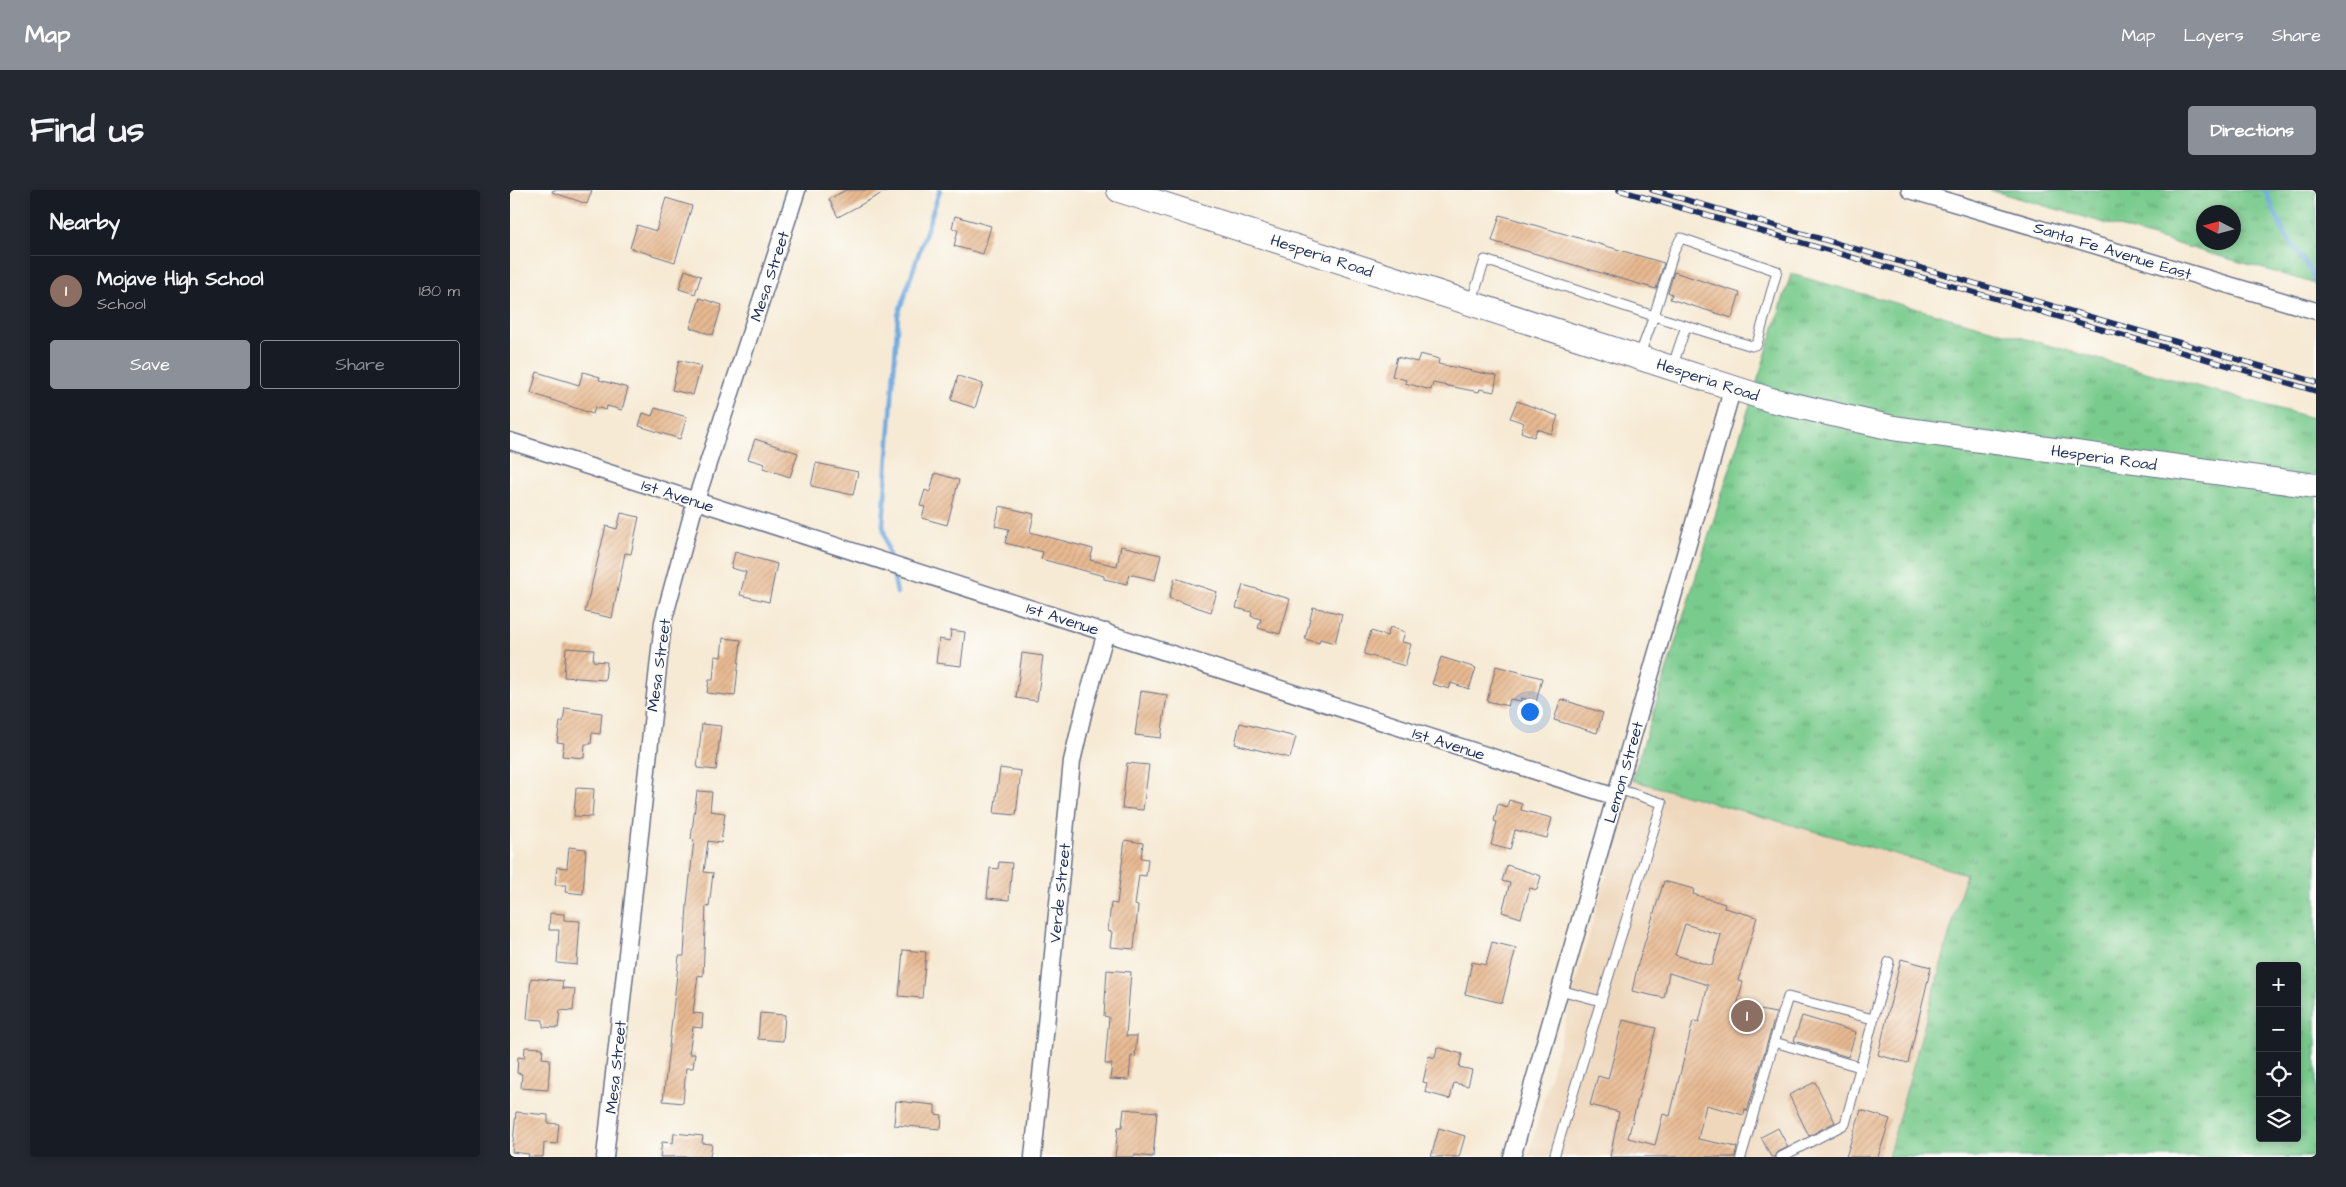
<!DOCTYPE html>
<meta charset="utf-8">
<style>
:root{--surface:#171b24;--page:#242831;--text:#f1f3f6;--muted:#9ea1a6;--line:#363941;--accent:#8c9099}
body{margin:0;font-family:"Architects Daughter",sans-serif;background:var(--page);color:var(--text)}
.controls{position:absolute;right:15px;bottom:15px;display:grid;overflow:hidden;border-radius:5px;box-shadow:0 2px 8px #0003}
.controls button{width:45px;height:45px;display:grid;place-items:center;padding:0;border:0;border-bottom:1px solid var(--line);background:var(--surface);color:var(--text);font:25px sans-serif}
.compass{position:absolute;left:1686px;top:15px;width:45px;height:45px;border-radius:50%;background:var(--surface);box-shadow:0 2px 8px #0003;rotate:276deg}
.you{position:absolute;left:1019px;top:521px;width:18px;height:18px;margin:-12px;border:4px solid #fff;border-radius:50%;background:#1a73e8;box-shadow:0 0 0 8px #1a73e833}
.badge{display:grid;place-items:center;width:32px;height:32px;border-radius:50%;background:var(--accent);color:#fff;font-size:16px;font-weight:700}
.pin{position:absolute;translate:-50% -50%;border:2px solid #fff;box-shadow:0 1px 5px #0006}
.list{margin:0;padding:0;list-style:none}
h2{display:flex;justify-content:space-between;align-items:center;height:65px;margin:0;padding:0 20px;font-size:21px}
h2 small{font-size:16px;font-weight:400;color:var(--muted)}
.list li{display:grid;grid-template-columns:32px 1fr auto;gap:15px;align-items:center;box-sizing:border-box;height:70px;padding:0 20px;border-top:1px solid var(--line)}
.list b{display:block;font-size:19px;white-space:nowrap}
.list p{margin:0;font-size:16px;white-space:nowrap;color:var(--muted)}
.list em{font-size:16px;font-style:normal;color:var(--muted)}
.actions{display:flex;gap:10px;padding:15px 20px}
.actions a{flex:1;padding:11px 0;border:1px solid var(--accent);border-radius:5px;text-align:center;font-size:18px;color:var(--accent)}
.actions .main{background:var(--accent);color:#fff}
.icon{flex:none;width:28px;height:28px;fill:none;stroke:currentColor;stroke-width:2;stroke-linecap:round;stroke-linejoin:round}
.map{position:relative;flex:none;width:1806px;height:967px;overflow:hidden;border-radius:5px}
header{display:flex;align-items:center;gap:30px;box-sizing:border-box;height:70px;padding:0 25px;background:var(--accent);color:#fff}
header strong{font-size:24px}
nav{display:flex;gap:28px;margin-inline-start:auto;font-size:18px}
.intro{display:flex;align-items:center;justify-content:space-between;box-sizing:border-box;height:120px;padding:0 30px}
h1{margin:0;font-size:35px}
.button{padding:12px 22px;border-radius:5px;background:var(--accent);color:#fff;font-size:18px;font-weight:700}
main{display:flex;gap:30px;padding:0 30px}
aside{flex:1;background:var(--surface);border-radius:5px;box-shadow:0 2px 8px #0003}
.map>svg:first-child{display:block}
.built{fill:#eed7bb}
.grass{fill:url(#grass-tufts);stroke:#4a7d76;fill-rule:evenodd}
.lines{fill:none;stroke-linecap:round;stroke-linejoin:round}
.stream{stroke:#72abe1;stroke-width:4.5}
.building{fill:url(#building-hatch);fill-rule:evenodd}
.service-casing{stroke:#687087;stroke-width:11}
.minor-casing{stroke:#687087;stroke-width:19}
.secondary-casing{stroke:#687087;stroke-width:26}
.service{stroke:#fff;stroke-width:9}
.minor{stroke:#fff;stroke-width:16}
.secondary{stroke:#fff;stroke-width:24}
.rail-casing{stroke:#1b2f5e;stroke-width:5.5}
.rail{stroke:#fdfcf7;stroke-width:4;stroke-dasharray:11;stroke-linecap:butt}
.labels{text-anchor:middle;stroke-width:4;stroke-linejoin:round;paint-order:stroke}
.street-label{font-size:16px;fill:#1b2f5e;stroke:#fdfcf7}
</style>
<header>
<strong>Map</strong>
<nav><a>Map</a><a>Layers</a><a>Share</a></nav>
</header>
<div class="intro"><h1>Find us</h1><a class="button">Directions</a></div>
<main>
<aside>
<h2>Nearby<small></small></h2>
<ul class="list">
<li><span class="badge" style="background:#8d6e63">1</span><div><b>Mojave High School</b><p>School</p></div><em>180 m</em></li>
</ul>
<div class="actions"><a class="main">Save</a><a>Share</a></div>
</aside>
<div class="map">
<svg width="1806" height="967" viewBox="0 0 1806 967">
<defs>
<pattern id="grass-tufts" width="24" height="20" patternUnits="userSpaceOnUse" patternTransform="scale(1.25)"><rect width="24" height="20" fill="#79cb8d"/><path d="M3 7l-1-3M5 7V3M7 7l1-3M15 17l-1-3M17 17v-4M19 17l1-3" fill="none" stroke="#62a576"/></pattern>
<pattern id="building-hatch" width="6" height="6" patternUnits="userSpaceOnUse" patternTransform="scale(1.25)"><rect width="6" height="6" fill="#e7b991"/><path d="M-1 1l2-2M0 6l6-6M5 7l2-2" fill="none" stroke="#c69f7f"/></pattern>
</defs>
<rect width="100%" height="100%" fill="#fdfcf7"/>
<filter id="ink" filterUnits="userSpaceOnUse"><feTurbulence type="fractalNoise" baseFrequency=".02" numOctaves="2"/><feDisplacementMap in="SourceGraphic" scale="10" xChannelSelector="R" yChannelSelector="G"/><feConvolveMatrix kernelMatrix="1 2 1 2 8 2 1 2 1" color-interpolation-filters="sRGB"/></filter>
<filter id="wash" filterUnits="userSpaceOnUse"><feTurbulence type="fractalNoise" baseFrequency=".0096" numOctaves="4" result="noise"/><feDisplacementMap in="SourceGraphic" scale="20" xChannelSelector="R" yChannelSelector="G"/><feGaussianBlur stdDeviation="1.12" result="paint"/><feColorMatrix in="noise" values="0 0 0 0 0 0 0 0 0 0 0 0 0 0 0 0 0 1.4 0 .05"/><feComposite in="paint" operator="in"/></filter>
<g filter="url(#wash)">
<rect width="100%" height="100%" fill="#f6ead4"/>
<path class="built" d="M 1122,590 L 1457,684 L 1378,967 L 1018,967 Z"/>
<g class="grass">
<path d="M 1480,0 L 1806,0 L 1806,94 ZM 1694,22 L 1724,22 L 1724,52 L 1694,52 Z"/>
<path d="M 1281,84 L 1806,229 L 1806,967 L 1378,967 L 1456,684 L 1122,590 ZM 1750,776 L 1787,776 L 1787,948 L 1750,948 Z"/>
</g>
<g class="lines">
<g class="stream">
<path d="M 1755,0 L 1774,43 L 1801,82 L 1806,95"/>
<path d="M 380,370 L 373,335 L 388,125 L 430,0"/>
<path d="M 382,378 L 387,403"/>
</g>
</g>
<g id="blocks">
<g class="building">
<path d="M 43,0 L 82,0 L 77,14 L 42,2 Z"/>
<path d="M 336,0 L 378,0 L 328,27 L 319,9 Z"/>
<path d="M 156,8 L 182,16 L 165,72 L 120,58 L 127,35 L 146,41 Z"/>
<path d="M 990,25 L 1154,73 L 1146,99 L 982,51 Z"/>
<path d="M 445,26 L 481,36 L 473,64 L 444,56 L 448,40 L 442,38 Z"/>
<path d="M 175,80 L 191,86 L 185,104 L 169,99 Z"/>
<path d="M 1164,82 L 1230,103 L 1222,128 L 1160,109 L 1162,104 L 1158,102 Z"/>
<path d="M 190,108 L 212,115 L 203,145 L 180,138 Z"/>
<path d="M 910,164 L 929,169 L 928,174 L 987,186 L 984,202 L 970,199 L 969,202 L 923,193 L 921,200 L 895,193 L 896,190 L 882,186 L 887,167 L 907,172 Z"/>
<path d="M 169,170 L 191,176 L 183,205 L 162,200 Z"/>
<path d="M 27,182 L 69,195 L 73,182 L 90,187 L 89,190 L 118,198 L 112,220 L 97,216 L 96,220 L 85,217 L 83,224 L 21,203 Z"/>
<path d="M 448,186 L 473,194 L 465,218 L 441,210 Z"/>
<path d="M 1007,211 L 1048,226 L 1042,244 L 1027,239 L 1024,247 L 1011,242 L 1014,233 L 1000,228 Z"/>
<path d="M 145,218 L 177,227 L 170,249 L 129,236 L 133,223 L 142,226 Z"/>
<path d="M 245,249 L 288,263 L 280,287 L 253,278 L 255,274 L 238,269 Z"/>
<path d="M 306,273 L 348,282 L 343,305 L 301,296 Z"/>
<path d="M 425,283 L 449,290 L 437,335 L 412,328 L 415,317 L 410,316 L 415,300 L 420,302 Z"/>
<path d="M 490,316 L 524,324 L 520,342 L 583,359 L 580,370 L 607,376 L 611,356 L 651,365 L 645,390 L 619,384 L 617,394 L 594,389 L 594,386 L 531,369 L 533,362 L 495,353 L 499,339 L 485,336 Z"/>
<path d="M 111,323 L 129,327 L 121,364 L 115,363 L 102,428 L 75,422 L 96,336 L 107,339 Z"/>
<path d="M 225,362 L 267,374 L 259,412 L 230,405 L 236,382 L 221,378 Z"/>
<path d="M 665,388 L 707,402 L 701,422 L 659,408 Z"/>
<path d="M 733,395 L 780,409 L 770,444 L 748,438 L 751,429 L 741,426 L 742,422 L 726,418 Z"/>
<path d="M 803,417 L 832,424 L 825,453 L 810,449 L 809,453 L 795,449 Z"/>
<path d="M 880,437 L 895,442 L 892,452 L 901,454 L 895,476 L 854,464 L 861,441 L 877,446 Z"/>
<path d="M 441,440 L 455,442 L 451,476 L 426,473 L 429,449 L 440,451 Z"/>
<path d="M 213,448 L 231,450 L 225,506 L 197,503 L 199,490 L 203,490 L 205,466 L 211,467 Z"/>
<path d="M 56,458 L 84,460 L 83,471 L 97,472 L 95,490 L 54,487 Z"/>
<path d="M 512,463 L 533,466 L 527,511 L 506,508 Z"/>
<path d="M 931,467 L 966,478 L 959,499 L 941,493 L 939,499 L 922,494 Z"/>
<path d="M 986,476 L 1032,488 L 1026,512 L 1011,508 L 1011,511 L 1000,509 L 998,516 L 977,511 Z"/>
<path d="M 631,501 L 657,505 L 651,548 L 625,545 Z"/>
<path d="M 1051,509 L 1093,523 L 1087,543 L 1044,530 Z"/>
<path d="M 55,518 L 92,523 L 90,544 L 82,543 L 81,554 L 75,554 L 74,568 L 52,566 L 54,553 L 47,552 L 50,532 L 53,532 Z"/>
<path d="M 730,533 L 786,547 L 780,568 L 725,554 Z"/>
<path d="M 192,534 L 211,536 L 206,580 L 187,578 Z"/>
<path d="M 617,573 L 639,575 L 633,620 L 612,618 Z"/>
<path d="M 490,578 L 511,581 L 506,625 L 484,623 Z"/>
<path d="M 66,598 L 84,599 L 82,627 L 64,626 Z"/>
<path d="M 187,601 L 202,602 L 200,621 L 215,623 L 211,653 L 198,651 L 194,682 L 203,683 L 199,717 L 196,716 L 193,786 L 188,785 L 183,823 L 193,824 L 192,838 L 183,837 L 179,864 L 185,864 L 183,878 L 176,878 L 173,913 L 153,911 L 169,766 L 174,766 L 177,714 L 184,650 L 181,649 Z"/>
<path d="M 999,610 L 1012,614 L 1011,620 L 1042,628 L 1037,648 L 1005,640 L 1000,660 L 981,655 L 987,632 L 984,631 L 988,614 L 997,617 Z"/>
<path d="M 615,650 L 633,653 L 631,668 L 638,669 L 636,686 L 629,685 L 625,715 L 628,716 L 624,759 L 600,757 L 602,742 L 598,741 L 601,713 L 607,714 Z"/>
<path d="M 59,657 L 76,659 L 73,704 L 55,702 L 56,695 L 45,695 L 47,677 L 57,678 Z"/>
<path d="M 489,672 L 502,673 L 499,710 L 477,708 L 480,678 L 488,679 Z"/>
<path d="M 997,675 L 1031,686 L 1027,700 L 1020,698 L 1011,728 L 992,722 L 1000,693 L 992,691 Z"/>
<path d="M 1154,691 L 1184,699 L 1183,704 L 1215,714 L 1214,718 L 1247,727 L 1228,791 L 1233,792 L 1227,816 L 1266,823 L 1264,830 L 1237,922 L 1235,918 L 1234,925 L 1196,915 L 1188,949 L 1227,957 L 1225,967 L 1100,967 L 1109,922 L 1080,915 L 1088,886 L 1098,889 L 1113,830 L 1146,838 L 1118,948 L 1145,955 L 1153,924 L 1160,926 L 1183,831 L 1189,832 L 1198,795 L 1159,783 L 1154,808 L 1122,801 L 1128,774 ZM 1175,734 L 1211,745 L 1202,776 L 1165,765 Z"/>
<path d="M 40,723 L 54,724 L 54,730 L 70,731 L 67,775 L 47,773 L 49,740 L 39,740 Z"/>
<path d="M 982,752 L 1006,758 L 992,813 L 955,804 L 962,772 L 976,775 Z"/>
<path d="M 393,760 L 416,762 L 412,808 L 389,806 Z"/>
<path d="M 1391,769 L 1421,777 L 1398,873 L 1368,865 Z"/>
<path d="M 597,780 L 621,782 L 616,846 L 627,846 L 625,867 L 621,866 L 619,890 L 600,889 L 602,874 L 595,874 L 599,827 L 594,826 Z"/>
<path d="M 21,788 L 53,791 L 52,798 L 65,799 L 63,821 L 50,820 L 48,838 L 33,837 L 33,830 L 17,829 Z"/>
<path d="M 250,823 L 275,825 L 273,851 L 248,849 Z"/>
<path d="M 1292,826 L 1346,842 L 1338,867 L 1284,851 Z"/>
<path d="M 15,857 L 33,858 L 32,868 L 40,869 L 38,900 L 11,898 L 12,884 L 7,883 L 8,867 L 14,868 Z"/>
<path d="M 927,857 L 952,864 L 949,877 L 962,880 L 958,896 L 944,893 L 940,909 L 915,902 L 917,893 L 913,892 L 919,866 L 925,868 Z"/>
<path d="M 1305,892 L 1325,932 L 1299,946 L 1279,905 Z"/>
<path d="M 386,911 L 425,915 L 425,924 L 432,925 L 431,939 L 384,935 Z"/>
<path d="M 614,919 L 647,922 L 643,967 L 625,965 L 624,967 L 605,967 L 608,937 L 612,937 Z"/>
<path d="M 1351,920 L 1380,929 L 1368,967 L 1336,967 Z"/>
<path d="M 6,922 L 38,925 L 38,933 L 49,934 L 47,954 L 34,953 L 33,967 L 18,967 L 19,964 L 2,962 Z"/>
<path d="M 929,938 L 955,946 L 949,967 L 921,967 Z"/>
<path d="M 1268,938 L 1278,957 L 1268,962 L 1265,967 L 1261,967 L 1251,947 Z"/>
<path d="M 164,943 L 193,946 L 192,953 L 202,954 L 200,967 L 150,967 L 152,952 L 163,953 Z"/>
</g>
</g>
</g>
<g filter="url(#ink)">
<use href="#blocks" fill-opacity="0" stroke="#687087" stroke-width="1"/>
<g class="lines">
<defs>
<g id="service">
<path d="M 1171,48 L 1267,81 L 1247,154 L 1242,156 L 1144,126 L 1164,61 Z"/>
<path d="M 961,113 L 975,70 L 1144,126 L 1129,167"/>
<path d="M 1162,178 L 1176,136"/>
<path d="M 1050,800 L 1091,811 L 1152,613 L 1108,599"/>
<path d="M 1264,852 L 1278,807 L 1363,829"/>
<path d="M 1044,967 L 1091,811"/>
<path d="M 1231,967 L 1264,852 L 1350,877"/>
<path d="M 1271,967 L 1335,934 L 1379,772"/>
</g>
<g id="minor">
<path d="M 1400,0 L 1806,121"/>
<path d="M 0,251 L 1106,607"/>
<path d="M 95,967 L 153,432 L 186,310 L 287,0"/>
<path d="M 523,967 L 562,571 L 574,520 L 596,442"/>
<path d="M 1002,967 L 1223,197"/>
</g>
<path id="secondary" d="M 609,0 L 1261,210 L 1383,238 L 1806,296"/>
</defs>
<use href="#service" class="service-casing"/>
<use href="#minor" class="minor-casing"/>
<use href="#secondary" class="secondary-casing"/>
<use href="#service" class="service"/>
<use href="#minor" class="minor"/>
<use href="#secondary" class="secondary"/>
<defs>
<g id="rail">
<path d="M 1109,0 L 1806,201"/>
<path d="M 1142,0 L 1806,192"/>
</g>
</defs>
<use href="#rail" class="rail-casing"/>
<use href="#rail" class="rail"/>
</g>
</g>
<g class="labels">
<g class="street-label">
<text transform="translate(1603 60) rotate(17)" y="6">Santa Fe Avenue East</text>
<text transform="translate(812 65) rotate(18)" y="6">Hesperia Road</text>
<text transform="translate(259 86) rotate(-72)" y="6">Mesa Street</text>
<text transform="translate(1198 189) rotate(18)" y="6">Hesperia Road</text>
<text transform="translate(1594 267) rotate(8)" y="6">Hesperia Road</text>
<text transform="translate(168 305) rotate(18)" y="6">1st Avenue</text>
<text transform="translate(553 428) rotate(18)" y="6">1st Avenue</text>
<text transform="translate(148 475) rotate(-82)" y="6">Mesa Street</text>
<text transform="translate(939 553) rotate(18)" y="6">1st Avenue</text>
<text transform="translate(1113 582) rotate(-74)" y="6">Lemon Street</text>
<text transform="translate(549 703) rotate(-84)" y="6">Verde Street</text>
<text transform="translate(105 877) rotate(-84)" y="6">Mesa Street</text>
</g>
</g>
</svg>
<div class="controls">
<button>+</button>
<button>−</button>
<button><svg class="icon" aria-label="locate" viewBox="0 0 24 24"><circle cx="12" cy="12" r="6"/><path d="M12 2v4M12 18v4M2 12h4M18 12h4"/></svg></button>
<button><svg class="icon" aria-label="layers" viewBox="0 0 24 24"><path d="M12 4l9 5-9 5-9-5zM3 14l9 5 9-5"/></svg></button>
</div>
<svg class="compass" viewBox="-18 -18 36 36"><path d="M0-13l5 13h-10z" fill="#e53935"/><path d="M0 13l5-13h-10z" fill="#9ea1a6"/></svg>
<div class="you"></div>
<div class="pin badge" style="left:1237px;top:826px;background:#8d6e63">1</div>
</div>
</main>
